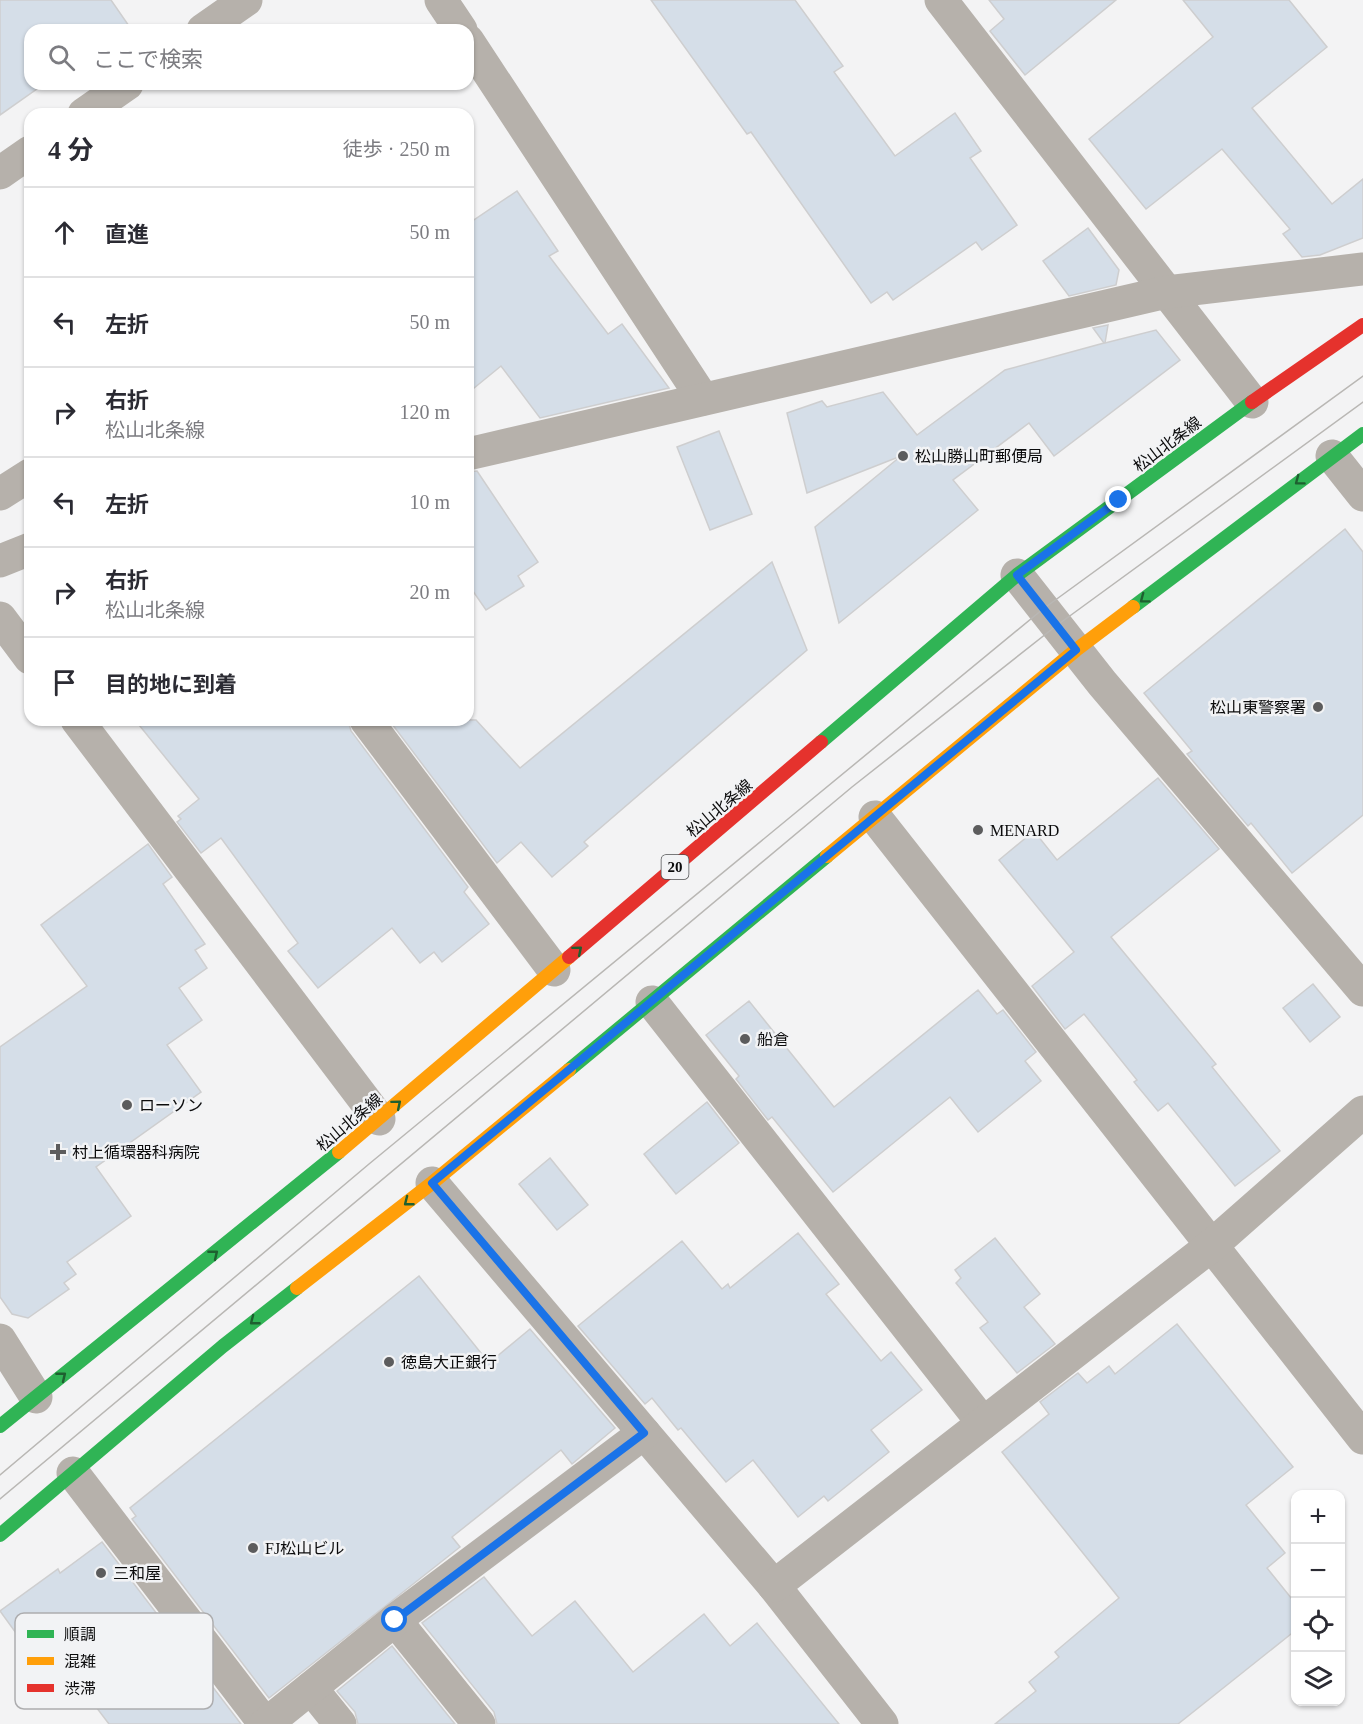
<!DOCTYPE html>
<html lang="ja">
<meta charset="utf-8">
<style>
:root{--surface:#fff;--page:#f2f2f3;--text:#2b2b33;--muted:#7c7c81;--line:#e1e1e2}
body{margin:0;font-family:"Times New Roman","Noto Sans JP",serif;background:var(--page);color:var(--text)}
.controls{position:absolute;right:18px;bottom:18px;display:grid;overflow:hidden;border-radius:12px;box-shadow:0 2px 4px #0004}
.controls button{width:54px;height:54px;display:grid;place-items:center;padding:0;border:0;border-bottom:2px solid var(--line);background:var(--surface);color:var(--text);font:30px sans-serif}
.stop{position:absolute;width:18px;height:18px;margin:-14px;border:4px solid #1a73e8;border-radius:50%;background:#fff}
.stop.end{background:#1a73e8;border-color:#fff;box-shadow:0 2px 6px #0008}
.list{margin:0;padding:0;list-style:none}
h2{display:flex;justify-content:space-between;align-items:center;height:78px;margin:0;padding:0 24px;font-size:26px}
h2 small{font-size:20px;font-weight:400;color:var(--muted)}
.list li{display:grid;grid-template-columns:39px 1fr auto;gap:18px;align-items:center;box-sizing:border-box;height:90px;padding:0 24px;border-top:2px solid var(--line)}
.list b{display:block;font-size:22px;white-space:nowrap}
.list p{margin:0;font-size:20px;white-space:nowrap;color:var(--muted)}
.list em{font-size:20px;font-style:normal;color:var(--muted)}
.icon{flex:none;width:33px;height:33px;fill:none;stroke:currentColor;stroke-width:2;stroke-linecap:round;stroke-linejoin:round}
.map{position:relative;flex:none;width:1363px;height:1724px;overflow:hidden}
.search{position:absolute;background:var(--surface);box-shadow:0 2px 4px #0004;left:24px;top:24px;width:450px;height:66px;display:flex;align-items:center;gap:15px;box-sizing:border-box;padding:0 21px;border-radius:18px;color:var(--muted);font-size:22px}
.panel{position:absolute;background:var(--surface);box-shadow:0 2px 4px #0004;left:24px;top:108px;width:450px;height:618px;border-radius:18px}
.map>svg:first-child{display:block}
.building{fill:#d5dee8;stroke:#cececf;stroke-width:1.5}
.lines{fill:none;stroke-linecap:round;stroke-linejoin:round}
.street{stroke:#b6b1ab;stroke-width:33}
.fast{stroke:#30b455;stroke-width:14}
.slow{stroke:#ff9f0a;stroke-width:14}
.jam{stroke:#e5322d;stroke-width:14}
.tram{stroke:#b9b7b4;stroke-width:1.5}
.oneway{stroke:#1e6030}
.route{stroke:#1a73e8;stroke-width:8}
.poi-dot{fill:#5c5c5d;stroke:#f2f3f5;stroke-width:2}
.labels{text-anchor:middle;stroke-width:5;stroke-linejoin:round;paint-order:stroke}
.shield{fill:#f2f3f5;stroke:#505152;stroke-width:1.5}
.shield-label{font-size:15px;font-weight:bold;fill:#0b0b0c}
.street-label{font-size:16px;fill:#0b0b0c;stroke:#f2f3f5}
.poi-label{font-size:16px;fill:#0b0b0c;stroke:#f2f3f5;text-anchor:start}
.key{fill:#f2f3f5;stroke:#adadaf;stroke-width:1.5}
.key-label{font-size:16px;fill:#0b0b0c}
</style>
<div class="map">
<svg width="1363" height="1724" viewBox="0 0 1363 1724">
<rect width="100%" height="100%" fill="#f3f3f4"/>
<g class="building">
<path d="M 0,0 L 111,0 L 129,26 L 122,30 L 30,30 L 30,84 L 44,84 L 0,115 Z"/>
<path d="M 651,0 L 795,0 L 843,66 L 834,72 L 895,156 L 955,113 L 981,151 L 970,158 L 1017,225 L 982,250 L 976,242 L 893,300 L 887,292 L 871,303 L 751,132 L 747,134 Z"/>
<path d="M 989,0 L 1116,0 L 1025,75 L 990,31 L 1004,19 Z"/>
<path d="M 1183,0 L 1289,0 L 1327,47 L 1252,108 L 1332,204 L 1363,179 L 1363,238 L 1320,255 L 1302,257 L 1283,234 L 1290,229 L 1222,149 L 1146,209 L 1089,139 L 1213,37 Z"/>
<path d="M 517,191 L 558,251 L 549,256 L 608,334 L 622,324 L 669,388 L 540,418 L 501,366 L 468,393 L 468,224 Z"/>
<path d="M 1088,228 L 1119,270 L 1116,285 L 1069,296 L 1043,261 Z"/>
<path d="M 1108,325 L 1105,343 L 1156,330 L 1180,360 L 1054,456 L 1029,423 L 953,480 L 978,510 L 839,623 L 815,527 L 901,456 L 807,493 L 787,413 L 822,401 L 827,407 L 883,392 L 917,435 L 1005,370 L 1104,343 L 1093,328 Z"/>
<path d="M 719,431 L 752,514 L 710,530 L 677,447 Z"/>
<path d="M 477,471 L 538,562 L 518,576 L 524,586 L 486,610 L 468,584 L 468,472 Z"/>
<path d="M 1345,529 L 1363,552 L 1363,815 L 1292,873 L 1251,823 L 1248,826 L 1187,754 L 1192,751 L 1144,693 Z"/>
<path d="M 772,562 L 807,650 L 584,842 L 588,846 L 552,877 L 521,842 L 497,863 L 389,720 L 476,720 L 520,768 Z"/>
<path d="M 135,720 L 348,720 L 351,731 L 468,887 L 464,892 L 489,924 L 442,962 L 434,952 L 420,963 L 392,928 L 318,988 L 288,951 L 298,943 L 221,838 L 201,853 L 177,822 L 181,819 L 178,816 L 199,799 Z"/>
<path d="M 1158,778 L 1219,849 L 1111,937 L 1216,1064 L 1212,1067 L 1280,1151 L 1235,1186 L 1168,1103 L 1158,1111 L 1134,1082 L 1137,1080 L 1084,1014 L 1065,1029 L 1032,986 L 1074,952 L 999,860 L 1034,831 L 1057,860 Z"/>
<path d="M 148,844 L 172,877 L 163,884 L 205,944 L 195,950 L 207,968 L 179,988 L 202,1020 L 167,1045 L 201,1092 L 96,1167 L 131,1216 L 67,1262 L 76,1274 L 64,1283 L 69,1289 L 28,1318 L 12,1314 L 0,1297 L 0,1047 L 87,986 L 41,925 Z"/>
<path d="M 1313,984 L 1340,1017 L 1310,1042 L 1283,1008 Z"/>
<path d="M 978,990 L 997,1014 L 1003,1010 L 1036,1052 L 1025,1061 L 1041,1081 L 978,1132 L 950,1097 L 833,1192 L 772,1117 L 768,1120 L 736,1079 L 739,1076 L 706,1035 L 749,1001 L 834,1107 Z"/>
<path d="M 707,1102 L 739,1143 L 676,1194 L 644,1154 Z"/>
<path d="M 550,1158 L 588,1205 L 557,1230 L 519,1184 Z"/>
<path d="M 798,1233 L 839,1284 L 826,1294 L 881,1361 L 891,1352 L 922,1390 L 871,1430 L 889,1452 L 828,1501 L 824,1496 L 798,1517 L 753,1460 L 726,1482 L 681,1428 L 678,1430 L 652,1398 L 645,1404 L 578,1326 L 682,1241 L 722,1289 L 728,1284 L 730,1288 Z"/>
<path d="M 995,1238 L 1040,1294 L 1024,1307 L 1055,1344 L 1017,1373 L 980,1328 L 988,1322 L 956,1283 L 961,1278 L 955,1270 Z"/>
<path d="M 419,1276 L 489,1363 L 530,1329 L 615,1428 L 572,1464 L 561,1450 L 452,1537 L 460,1547 L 269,1698 L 132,1519 L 136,1516 L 130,1508 Z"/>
<path d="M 1177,1324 L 1293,1467 L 1246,1505 L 1285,1553 L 1267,1568 L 1296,1604 L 1296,1630 L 1178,1724 L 995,1724 L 1036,1691 L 1029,1682 L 1059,1657 L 1055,1652 L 1119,1598 L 1002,1452 L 1049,1414 L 1040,1402 L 1078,1373 L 1087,1383 L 1109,1366 L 1115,1374 Z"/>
<path d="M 102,1542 L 241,1724 L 109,1724 L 58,1657 L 42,1669 L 0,1611 L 58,1569 L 60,1573 Z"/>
<path d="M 484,1577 L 532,1636 L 575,1601 L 633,1672 L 704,1614 L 730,1646 L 757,1623 L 839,1724 L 497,1724 L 494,1712 L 422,1623 Z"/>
<path d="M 392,1646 L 455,1724 L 358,1724 L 355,1712 L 337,1691 Z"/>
</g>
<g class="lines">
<g class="street">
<path d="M 441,0 L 461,30"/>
<path d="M 941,0 L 1252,402"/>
<path d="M 203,30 L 246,0"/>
<path d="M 468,41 L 703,399"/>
<path d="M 84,114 L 127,84"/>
<path d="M 0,173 L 30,152"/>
<path d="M 468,454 L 1167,292 L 1363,269"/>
<path d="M 1332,456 L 1363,495"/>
<path d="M 0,494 L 30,475"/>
<path d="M 0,561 L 30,549"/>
<path d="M 1017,575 L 1102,683 L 1363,990"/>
<path d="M 0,618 L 30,658"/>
<path d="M 77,720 L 379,1119"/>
<path d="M 366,720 L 554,970"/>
<path d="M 875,817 L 1363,1438"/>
<path d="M 652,1002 L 983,1423"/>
<path d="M 432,1183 L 774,1586 L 882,1724"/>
<path d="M 0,1340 L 36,1397"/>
<path d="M 73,1473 L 265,1724"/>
<path d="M 774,1586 L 1211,1246 L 1363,1112"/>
<path d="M 395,1620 L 479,1724"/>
<path d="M 311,1688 L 340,1724"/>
<path d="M 266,1724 L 395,1620 L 644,1433"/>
</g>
<g class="fast">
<path d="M 1133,607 L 1363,434"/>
<path d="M 821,742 L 1017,575 L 1252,402"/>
<path d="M 569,1070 L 827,856"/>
<path d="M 0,1426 L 339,1152"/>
<path d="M 0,1535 L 223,1346 L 297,1288"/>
</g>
<g class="slow">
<path d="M 827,856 L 1076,650 L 1133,607"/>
<path d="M 339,1152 L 569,957"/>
<path d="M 297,1288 L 432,1183 L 569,1070"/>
</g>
<g class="jam">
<path d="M 1252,402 L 1363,325"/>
<path d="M 569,957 L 821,742"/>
</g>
<g class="tram">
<path d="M 0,1475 L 369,1164 L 1043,609 L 1363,376"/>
<path d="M 0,1499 L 852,787 L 1056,626 L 1363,402"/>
</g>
</g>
<defs><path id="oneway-chevron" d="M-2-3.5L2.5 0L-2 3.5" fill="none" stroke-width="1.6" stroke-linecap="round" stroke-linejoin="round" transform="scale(1.5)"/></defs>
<g class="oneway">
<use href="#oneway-chevron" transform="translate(1299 481) rotate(143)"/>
<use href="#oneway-chevron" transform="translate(1144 599) rotate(143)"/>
<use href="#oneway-chevron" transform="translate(578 950) rotate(-40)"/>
<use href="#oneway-chevron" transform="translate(397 1104) rotate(-40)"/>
<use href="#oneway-chevron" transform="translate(408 1202) rotate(142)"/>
<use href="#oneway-chevron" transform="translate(214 1254) rotate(-39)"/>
<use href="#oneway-chevron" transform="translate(254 1321) rotate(142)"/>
<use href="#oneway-chevron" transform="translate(62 1376) rotate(-39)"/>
</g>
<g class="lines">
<path class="route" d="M 395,1620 L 644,1433 L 432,1183 L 1076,650 L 1017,575 L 1119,500"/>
</g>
<g class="poi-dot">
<circle cx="903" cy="456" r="6"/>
<circle cx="1318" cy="707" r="6"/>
<circle cx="978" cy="830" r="6"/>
<circle cx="745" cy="1039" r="6"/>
<circle cx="127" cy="1105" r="6"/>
<path d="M55 1143h6v6h6v6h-6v6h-6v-6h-6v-6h6z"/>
<circle cx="389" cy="1362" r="6"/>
<circle cx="253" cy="1548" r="6"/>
<circle cx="101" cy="1573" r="6"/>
</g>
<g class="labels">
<rect class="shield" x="661.5" y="855" width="27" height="24" rx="4.5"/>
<g class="shield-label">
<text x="675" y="872">20</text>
</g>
<g class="street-label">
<text transform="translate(1167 444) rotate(-37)" y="6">松山北条線</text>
<text transform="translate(719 808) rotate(-40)" y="6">松山北条線</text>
<text transform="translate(349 1122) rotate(-40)" y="6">松山北条線</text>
</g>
<g class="poi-label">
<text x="915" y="462">松山勝山町郵便局</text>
<text x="1306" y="713" text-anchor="end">松山東警察署</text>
<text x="990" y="836">MENARD</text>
<text x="757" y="1045">船倉</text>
<text x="139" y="1111">ローソン</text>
<text x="72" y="1158">村上循環器科病院</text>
<text x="401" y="1368">徳島大正銀行</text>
<text x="265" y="1554">FJ松山ビル</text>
<text x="113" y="1579">三和屋</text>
</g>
</g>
<rect x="15" y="1613" width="198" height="96" rx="9" class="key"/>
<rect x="27" y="1630" width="27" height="8" fill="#30b455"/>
<rect x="27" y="1657" width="27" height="8" fill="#ff9f0a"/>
<rect x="27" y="1684" width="27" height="8" fill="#e5322d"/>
<g class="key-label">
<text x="64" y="1640">順調</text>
<text x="64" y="1667">混雑</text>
<text x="64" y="1694">渋滞</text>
</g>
</svg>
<div class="controls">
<button>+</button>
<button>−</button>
<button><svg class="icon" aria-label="locate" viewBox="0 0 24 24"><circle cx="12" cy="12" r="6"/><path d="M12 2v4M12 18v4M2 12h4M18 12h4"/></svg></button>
<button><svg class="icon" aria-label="layers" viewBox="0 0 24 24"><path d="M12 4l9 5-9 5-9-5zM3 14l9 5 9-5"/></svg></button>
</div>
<div class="stop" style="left:395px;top:1620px"></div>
<div class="stop end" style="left:1119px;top:500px"></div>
<div class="search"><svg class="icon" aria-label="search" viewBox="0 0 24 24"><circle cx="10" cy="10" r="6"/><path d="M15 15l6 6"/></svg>ここで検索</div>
<section class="panel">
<h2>4 分<small>徒歩 · 250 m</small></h2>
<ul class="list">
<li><svg class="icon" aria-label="ahead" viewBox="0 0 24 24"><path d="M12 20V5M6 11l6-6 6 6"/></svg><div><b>直進</b></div><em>50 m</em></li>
<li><svg class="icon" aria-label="left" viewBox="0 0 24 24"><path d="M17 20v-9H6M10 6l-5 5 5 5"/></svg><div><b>左折</b></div><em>50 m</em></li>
<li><svg class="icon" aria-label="right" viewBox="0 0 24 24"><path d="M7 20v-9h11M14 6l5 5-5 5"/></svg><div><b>右折</b><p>松山北条線</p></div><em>120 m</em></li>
<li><svg class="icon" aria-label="left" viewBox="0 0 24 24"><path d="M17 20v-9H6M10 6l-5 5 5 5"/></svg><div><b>左折</b></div><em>10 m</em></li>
<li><svg class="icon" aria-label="right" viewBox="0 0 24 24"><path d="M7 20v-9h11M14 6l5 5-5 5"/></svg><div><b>右折</b><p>松山北条線</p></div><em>20 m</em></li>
<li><svg class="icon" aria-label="arrive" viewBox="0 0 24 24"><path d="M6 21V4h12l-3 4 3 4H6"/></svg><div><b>目的地に到着</b></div></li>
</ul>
</section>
</div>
